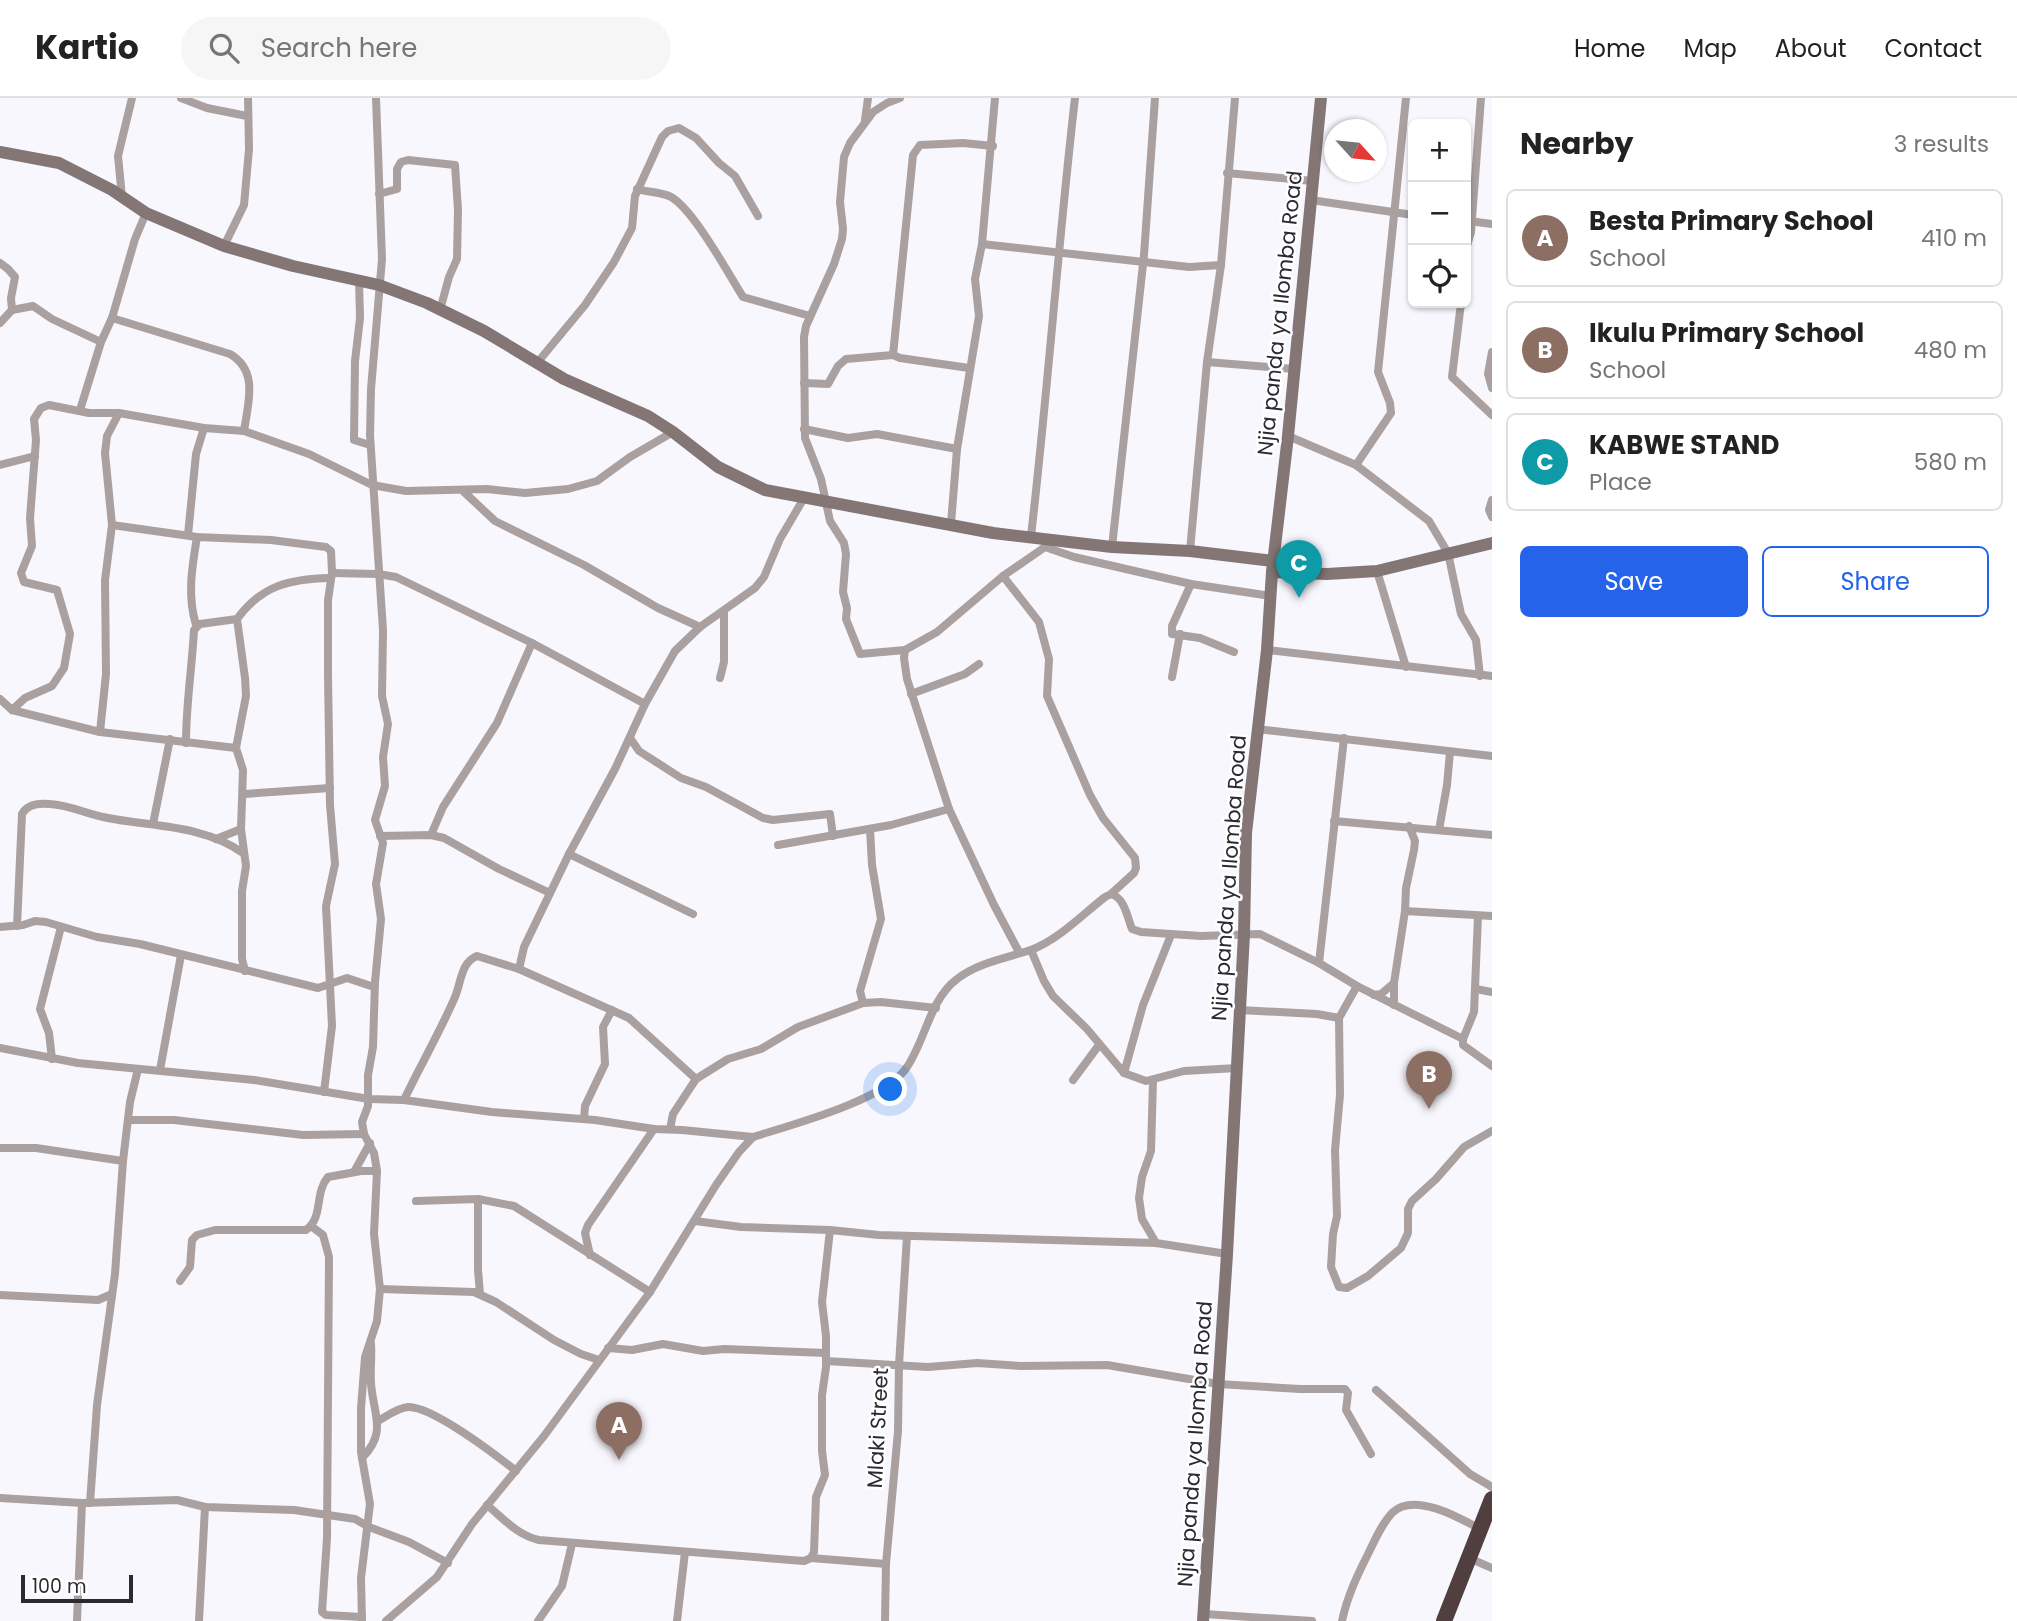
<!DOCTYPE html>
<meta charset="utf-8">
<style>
:root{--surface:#fff;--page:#f6f6f6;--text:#222;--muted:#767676;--line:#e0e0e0;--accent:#2563eb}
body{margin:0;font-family:Poppins,sans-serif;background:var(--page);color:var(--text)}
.controls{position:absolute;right:21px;top:21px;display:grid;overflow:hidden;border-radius:10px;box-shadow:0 2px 5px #0004}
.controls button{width:63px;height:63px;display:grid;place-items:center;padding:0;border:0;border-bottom:2px solid var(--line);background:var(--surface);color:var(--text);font:35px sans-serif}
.compass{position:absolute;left:1324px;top:21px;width:63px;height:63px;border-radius:50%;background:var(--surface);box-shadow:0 2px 5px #0004;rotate:117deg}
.scale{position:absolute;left:21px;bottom:18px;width:112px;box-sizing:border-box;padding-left:7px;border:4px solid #2b2a31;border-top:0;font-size:19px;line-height:24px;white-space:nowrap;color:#2b2a31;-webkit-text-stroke:5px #fff;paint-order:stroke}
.you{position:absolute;left:891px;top:992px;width:24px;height:24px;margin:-18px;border:5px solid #fff;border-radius:50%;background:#1a73e8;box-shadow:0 0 0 10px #1a73e833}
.badge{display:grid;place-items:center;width:46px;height:46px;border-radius:50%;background:var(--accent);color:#fff;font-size:23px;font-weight:700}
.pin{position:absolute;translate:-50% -58px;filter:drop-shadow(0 2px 4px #0008)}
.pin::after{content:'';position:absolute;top:37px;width:24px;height:21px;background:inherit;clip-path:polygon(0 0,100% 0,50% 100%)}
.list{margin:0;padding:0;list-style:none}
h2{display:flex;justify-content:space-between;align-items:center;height:91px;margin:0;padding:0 28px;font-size:30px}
h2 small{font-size:23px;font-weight:400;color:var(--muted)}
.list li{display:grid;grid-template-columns:46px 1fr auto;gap:21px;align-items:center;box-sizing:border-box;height:98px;margin:0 14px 14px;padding:0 14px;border:2px solid var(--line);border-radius:10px}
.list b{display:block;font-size:26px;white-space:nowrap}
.list p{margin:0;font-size:23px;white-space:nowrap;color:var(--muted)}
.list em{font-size:23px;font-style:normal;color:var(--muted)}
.actions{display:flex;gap:14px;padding:21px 28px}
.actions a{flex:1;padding:16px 0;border:2px solid var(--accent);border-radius:10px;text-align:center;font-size:24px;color:var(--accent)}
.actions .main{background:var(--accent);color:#fff}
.icon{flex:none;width:38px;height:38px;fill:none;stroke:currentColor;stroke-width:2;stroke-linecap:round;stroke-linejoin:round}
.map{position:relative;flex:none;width:1492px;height:1523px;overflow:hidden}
header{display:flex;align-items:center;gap:42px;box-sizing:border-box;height:98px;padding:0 35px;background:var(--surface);border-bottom:2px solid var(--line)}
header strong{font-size:33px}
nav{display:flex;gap:38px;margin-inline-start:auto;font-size:24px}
.search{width:490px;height:63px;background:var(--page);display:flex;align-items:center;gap:18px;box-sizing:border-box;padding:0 24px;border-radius:38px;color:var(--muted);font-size:26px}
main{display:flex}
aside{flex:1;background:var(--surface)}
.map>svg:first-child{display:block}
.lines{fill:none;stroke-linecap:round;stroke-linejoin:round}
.street{stroke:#a9a09f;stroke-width:8}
.secondary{stroke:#837675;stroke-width:12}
.highway{stroke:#513f3f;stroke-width:16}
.labels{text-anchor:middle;stroke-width:5;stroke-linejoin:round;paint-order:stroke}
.street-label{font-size:21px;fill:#2b2a31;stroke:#fff}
</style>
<header>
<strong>Kartio</strong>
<div class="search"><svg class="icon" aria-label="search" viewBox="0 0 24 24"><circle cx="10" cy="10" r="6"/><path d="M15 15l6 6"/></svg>Search here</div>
<nav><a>Home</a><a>Map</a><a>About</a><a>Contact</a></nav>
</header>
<main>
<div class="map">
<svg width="1492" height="1523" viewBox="0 0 1492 1523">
<rect width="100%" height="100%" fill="#f8f7fe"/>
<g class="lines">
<g class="street">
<path d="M 181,0 L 207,10 L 247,18"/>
<path d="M 900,0 L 887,5 L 873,14 L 850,45 L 844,59 L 840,104 L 843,131 L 842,141 L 834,166 L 806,228 L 804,239 L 805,340 L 821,381 L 830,423 L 844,445 L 846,456 L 843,494 L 847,510 L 846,521 L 860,556 L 905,552"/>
<path d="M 865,22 L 868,0"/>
<path d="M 1227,75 L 1313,83"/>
<path d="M 637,91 C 647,94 660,94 669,98 C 692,108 729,177 743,199 L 810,218"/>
<path d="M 379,96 L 397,91 L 397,71 L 401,64 L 408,62 L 455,67 L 458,112 L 457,161 L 449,179 L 440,212"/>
<path d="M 122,99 L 118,58 L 132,0"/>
<path d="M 1311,102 L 1413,117"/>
<path d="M 1469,123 L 1492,126"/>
<path d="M 982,146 L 1189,169 L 1221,167"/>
<path d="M 224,148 L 244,107 L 249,51 L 248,0"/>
<path d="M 1466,151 L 1471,134 L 1481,0"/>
<path d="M 0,165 L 8,171 L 15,179 L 11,200 L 12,212"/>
<path d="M 359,182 L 360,220 L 355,263 L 354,342 L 370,347"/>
<path d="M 1461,205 L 1452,279 L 1492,317"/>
<path d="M 112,220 L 230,256 C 259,273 248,305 244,333"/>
<path d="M 0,225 L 12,212 L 33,208 L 52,221 L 101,244"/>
<path d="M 1492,254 L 1488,276 L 1492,290"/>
<path d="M 1207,264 L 1294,271"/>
<path d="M 537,265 L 585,207 L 614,164 L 632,130 L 635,98 L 662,39 L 668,33 L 679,30 L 696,40 L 719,65 L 735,78 L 758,118"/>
<path d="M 969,270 L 900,260 L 893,257 L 913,57 L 920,47 L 963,45 L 993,48"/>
<path d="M 804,285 L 828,286 L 838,268 L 846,261 L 893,257"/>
<path d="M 80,312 L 101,244 L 112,220 L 135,141 L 146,115"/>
<path d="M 804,331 L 848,340 L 877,336 L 957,351"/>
<path d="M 1288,338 L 1356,367 L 1429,423 L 1448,455 L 1461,516 L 1476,542 L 1480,578"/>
<path d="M 0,367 L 35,358"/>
<path d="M 1356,367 L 1391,315 L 1390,305 L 1378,274 L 1406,0"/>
<path d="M 463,393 L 495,423 L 584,467 L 658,510 L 700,529"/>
<path d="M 1492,402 L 1489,412 L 1492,419"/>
<path d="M 951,426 L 957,351 L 979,218 L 975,181 L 982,146 L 995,0"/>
<path d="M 112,427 L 197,439 L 271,442 L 326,449 L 331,453 L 332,475 L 328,502 L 328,577 L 330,707 L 335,766 L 326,808 L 332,928 L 324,994"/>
<path d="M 188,437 L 196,356 L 204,330"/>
<path d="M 1031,438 C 1048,292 1058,146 1075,0"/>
<path d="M 1112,449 L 1144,157 L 1155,0"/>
<path d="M 1190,453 L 1207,264 L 1221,167 L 1235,0"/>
<path d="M 1377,473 L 1406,569"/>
<path d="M 332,475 L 378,476 L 396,479 L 532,545 L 645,606"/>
<path d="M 1003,478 L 1039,524 L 1049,561 L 1047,598 L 1090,697 L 1103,720 L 1135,760 L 1136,770 L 1134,775 L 1111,796"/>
<path d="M 1191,486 L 1172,528 L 1172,536 L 1200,540 L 1234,554"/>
<path d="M 196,527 C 187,498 192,469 197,439"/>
<path d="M 1267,552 L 1492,578"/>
<path d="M 1172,579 L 1180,536"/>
<path d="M 720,580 L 724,564 L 724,514"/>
<path d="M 911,596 L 965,576 L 979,566"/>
<path d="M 0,601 L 12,612 L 100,634 L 236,650"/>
<path d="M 12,612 L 25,600 L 52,588 L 64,570 L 70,536 L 57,492 L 24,484 L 21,475 L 32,448 L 30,420 L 36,342 L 34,321 L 41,310 L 49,307 L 89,315 L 119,315 L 204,330 L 244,333 L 309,356 L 372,387 L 406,393 L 487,391 L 525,395 L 568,391 L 597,383 L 630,359 L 673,334"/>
<path d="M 1257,631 L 1492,658"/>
<path d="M 100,634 L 106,576 L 105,482 L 112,427 L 105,355 L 107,338 L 119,315"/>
<path d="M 630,640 L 639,653 L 681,680 L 706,689 L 763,720 L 773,722 L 830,716 L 833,738"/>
<path d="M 186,645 C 186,606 192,570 194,532 L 200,526 L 237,521"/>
<path d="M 244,696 L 330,690"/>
<path d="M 1334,723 L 1492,737"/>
<path d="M 153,726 L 170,641"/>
<path d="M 1439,732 L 1447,687 L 1450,654"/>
<path d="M 431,737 L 443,709 L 497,625 L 532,545"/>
<path d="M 380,738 L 431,737 L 444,740 L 499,771 L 550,795"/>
<path d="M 216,741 L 241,731"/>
<path d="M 778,747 L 891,727 L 949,711"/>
<path d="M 569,756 L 693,816"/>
<path d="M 1405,813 L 1492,818"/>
<path d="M 1478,818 L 1474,914 L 1463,941 L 1463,947 L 1492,968"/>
<path d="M 17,828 L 22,716 C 27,706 40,705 50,706 C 68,707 85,715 103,719 C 149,729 203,726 243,755"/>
<path d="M 0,829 L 23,827 L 35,823 L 46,824 L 97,839 L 140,846 L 318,890 L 347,880 L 374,889"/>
<path d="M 1031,852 L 1044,883 L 1053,898 L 1087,931 L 1124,975 L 1146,983 L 1184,973 L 1237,970"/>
<path d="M 1019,854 L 994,807 L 949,711 L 907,581 L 904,560 L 905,552 L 937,534 L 1003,478 L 1045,449 L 1074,459 L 1191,486 L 1271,498"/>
<path d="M 1319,865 L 1344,640"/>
<path d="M 519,871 L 524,849 L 569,756 L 615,671 L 645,606 L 675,553 L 700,529 L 755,490 L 764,479 L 780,441 L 804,400"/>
<path d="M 245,873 L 242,861 L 242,793 L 246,768 L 241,731 L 243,672 L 236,650 L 246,598 L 245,580 L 237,521 C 262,487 290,481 330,480"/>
<path d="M 1394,885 L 1394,907"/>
<path d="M 1357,888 L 1339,920 L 1340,997 L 1335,1052 L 1337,1118 L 1333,1136 L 1331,1169 L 1339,1189 L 1347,1190 L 1368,1178 L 1401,1150 L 1408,1135 L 1408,1111 L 1412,1103 L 1436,1081 L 1464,1049 L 1492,1033"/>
<path d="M 1476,891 L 1492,894"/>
<path d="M 1374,897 L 1381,896 L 1394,885 L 1405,813 L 1406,790 L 1414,752 L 1415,743 L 1409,728"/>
<path d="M 863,905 L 860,893 L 881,821 L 872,767 L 870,731"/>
<path d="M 1239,912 L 1317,916 L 1339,920"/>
<path d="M 0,950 L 78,965 L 254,982 L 369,1001 L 404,1002 L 492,1014 L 595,1022 L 654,1031 L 682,1032 L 753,1039"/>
<path d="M 52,961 L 49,935 L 40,911 L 61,829"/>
<path d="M 160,972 L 181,857"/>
<path d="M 1124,975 L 1143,907 L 1171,837"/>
<path d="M 1073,982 L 1099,947"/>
<path d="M 1153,983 L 1151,1053 L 1142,1079 L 1139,1100 L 1142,1121 L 1156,1145"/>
<path d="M 404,1002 C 420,968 440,934 455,899 C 461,885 461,864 477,858 L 519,871 L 629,920 L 696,981"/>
<path d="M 584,1021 L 585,1008 L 605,966 L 603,929 L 612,912"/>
<path d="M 129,1022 L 174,1022 L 303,1037 L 364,1036"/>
<path d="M 670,1031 L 673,1016 L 696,981 L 728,961 L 761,951 L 798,929 L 863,905 L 881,904 L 936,910"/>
<path d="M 0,1050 L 36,1050 L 123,1063"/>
<path d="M 354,1074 L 370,1045"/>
<path d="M 478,1101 L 478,1172 L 480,1196"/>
<path d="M 416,1103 L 478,1101 L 514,1108 L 650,1194"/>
<path d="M 695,1123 L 741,1129 L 830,1132 L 879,1137 L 1156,1145 L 1227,1156"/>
<path d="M 311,1128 L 323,1137 L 329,1159 L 327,1440 L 322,1514 L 326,1517 L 362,1519"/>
<path d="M 590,1157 L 585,1135 L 588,1127 L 654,1031"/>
<path d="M 180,1183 L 190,1169 L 192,1142 L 197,1137 L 215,1132 L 306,1132 C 324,1119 314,1095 328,1079 L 361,1073 L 377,1073"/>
<path d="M 380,1191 L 474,1194 L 496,1204 L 554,1242 L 581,1256 L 599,1262"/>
<path d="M 0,1197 L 98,1202 L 112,1196"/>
<path d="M 608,1250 L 632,1252 L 663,1246 L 703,1253 L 724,1251 L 826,1255"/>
<path d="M 826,1263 L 928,1269 L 977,1265 L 1021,1268 L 1107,1267 L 1218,1286 L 1300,1291 L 1345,1291 L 1348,1295 L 1346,1312 L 1371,1356"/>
<path d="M 1376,1292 L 1470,1376 L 1492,1389"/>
<path d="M 378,1323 C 387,1318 397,1310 408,1309 C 432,1308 496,1357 516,1373"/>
<path d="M 362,1360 C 388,1334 373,1316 371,1285 C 370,1272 372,1259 371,1246"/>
<path d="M 0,1400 L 82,1405 L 177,1402 L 205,1409 L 294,1412 L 355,1421 L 369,1429 L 409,1444 L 448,1465"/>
<path d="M 90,1405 L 97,1307 L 115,1176 L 123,1063 L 130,1004 L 138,971"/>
<path d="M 487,1407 C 504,1421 517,1437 539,1442 L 804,1463 L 811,1460 L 814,1454 L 816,1399 L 825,1377 L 822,1353 L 822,1297 L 826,1269 L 826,1238 L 822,1204 L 830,1132"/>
<path d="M 811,1460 L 886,1466"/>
<path d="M 1469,1460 L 1492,1470"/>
<path d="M 1204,1516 L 1312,1523"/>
<path d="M 77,1523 L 82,1405"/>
<path d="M 199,1523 L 205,1409"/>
<path d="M 362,1523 L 361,1480 L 370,1406 L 361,1354 L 361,1310 L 365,1259 L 377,1223 L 380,1191 L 374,1136 L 377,1073 L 374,1055 L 364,1036 L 362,1024 L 368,1008 L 368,977 L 373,949 L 375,884 L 381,821 L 376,786 L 383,745 L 375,722 L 385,688 L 383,659 L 388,626 L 382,598 L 383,532 L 370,337 L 371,291 L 382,161 L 376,0"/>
<path d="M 386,1523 L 437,1479 L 472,1426 L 544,1338 L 650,1194 L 716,1087 L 739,1054 L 753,1039 C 791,1027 886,1002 907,969 C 925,943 930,901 957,881 C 977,865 1006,860 1031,852 C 1058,842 1082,817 1105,799 L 1111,796 C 1125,800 1127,819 1132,831 L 1141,834 L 1201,838 L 1260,836 L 1319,865 L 1357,888 L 1463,941"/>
<path d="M 538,1523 L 562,1488 L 572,1446"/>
<path d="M 677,1523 L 685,1454"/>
<path d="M 885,1523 L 886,1466 L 898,1333 L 899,1267 L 907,1138"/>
<path d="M 1342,1523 C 1347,1499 1357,1478 1368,1456 C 1375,1442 1382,1425 1393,1414 C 1415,1394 1460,1420 1480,1431"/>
</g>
<g class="secondary">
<path d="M 0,54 L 59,65 L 112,92 L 146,115 L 224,148 L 293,168 L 379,187 L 427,205 L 484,233 L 564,281 L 648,318 L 673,334 L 718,369 L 765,392 L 993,435 L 1112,449 L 1190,453 L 1273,463"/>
<path d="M 1272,474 L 1327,476 L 1377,473 L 1492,445"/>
<path d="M 1203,1523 L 1227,1156 L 1244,836 L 1246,735 L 1267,552 L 1272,474 L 1288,338 L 1321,0"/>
</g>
<path class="highway" d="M 1444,1523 L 1492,1401"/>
</g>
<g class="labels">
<g class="street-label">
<text transform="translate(1280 215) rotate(-84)" y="7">Njia panda ya Ilomba Road</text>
<text transform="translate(1229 780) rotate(-86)" y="7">Njia panda ya Ilomba Road</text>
<text transform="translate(878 1330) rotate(-87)" y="7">Mlaki Street</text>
<text transform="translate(1195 1346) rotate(-86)" y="7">Njia panda ya Ilomba Road</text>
</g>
</g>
</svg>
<div class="controls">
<button>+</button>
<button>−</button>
<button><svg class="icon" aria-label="locate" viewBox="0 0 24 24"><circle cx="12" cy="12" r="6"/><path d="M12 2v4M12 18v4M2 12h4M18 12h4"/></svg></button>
</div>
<svg class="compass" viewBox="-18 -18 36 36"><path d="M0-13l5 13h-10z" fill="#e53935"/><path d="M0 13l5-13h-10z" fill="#767676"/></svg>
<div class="scale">100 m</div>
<div class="you"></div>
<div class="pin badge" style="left:619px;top:1362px;background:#8d6e63">A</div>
<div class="pin badge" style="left:1429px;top:1011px;background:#8d6e63">B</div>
<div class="pin badge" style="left:1299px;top:500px;background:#0f9aa8">C</div>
</div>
<aside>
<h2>Nearby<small>3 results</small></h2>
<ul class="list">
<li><span class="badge" style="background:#8d6e63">A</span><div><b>Besta Primary School</b><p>School</p></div><em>410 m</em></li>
<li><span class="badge" style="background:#8d6e63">B</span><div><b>Ikulu Primary School</b><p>School</p></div><em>480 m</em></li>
<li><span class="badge" style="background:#0f9aa8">C</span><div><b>KABWE STAND</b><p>Place</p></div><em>580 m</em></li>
</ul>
<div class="actions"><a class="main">Save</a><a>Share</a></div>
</aside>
</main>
